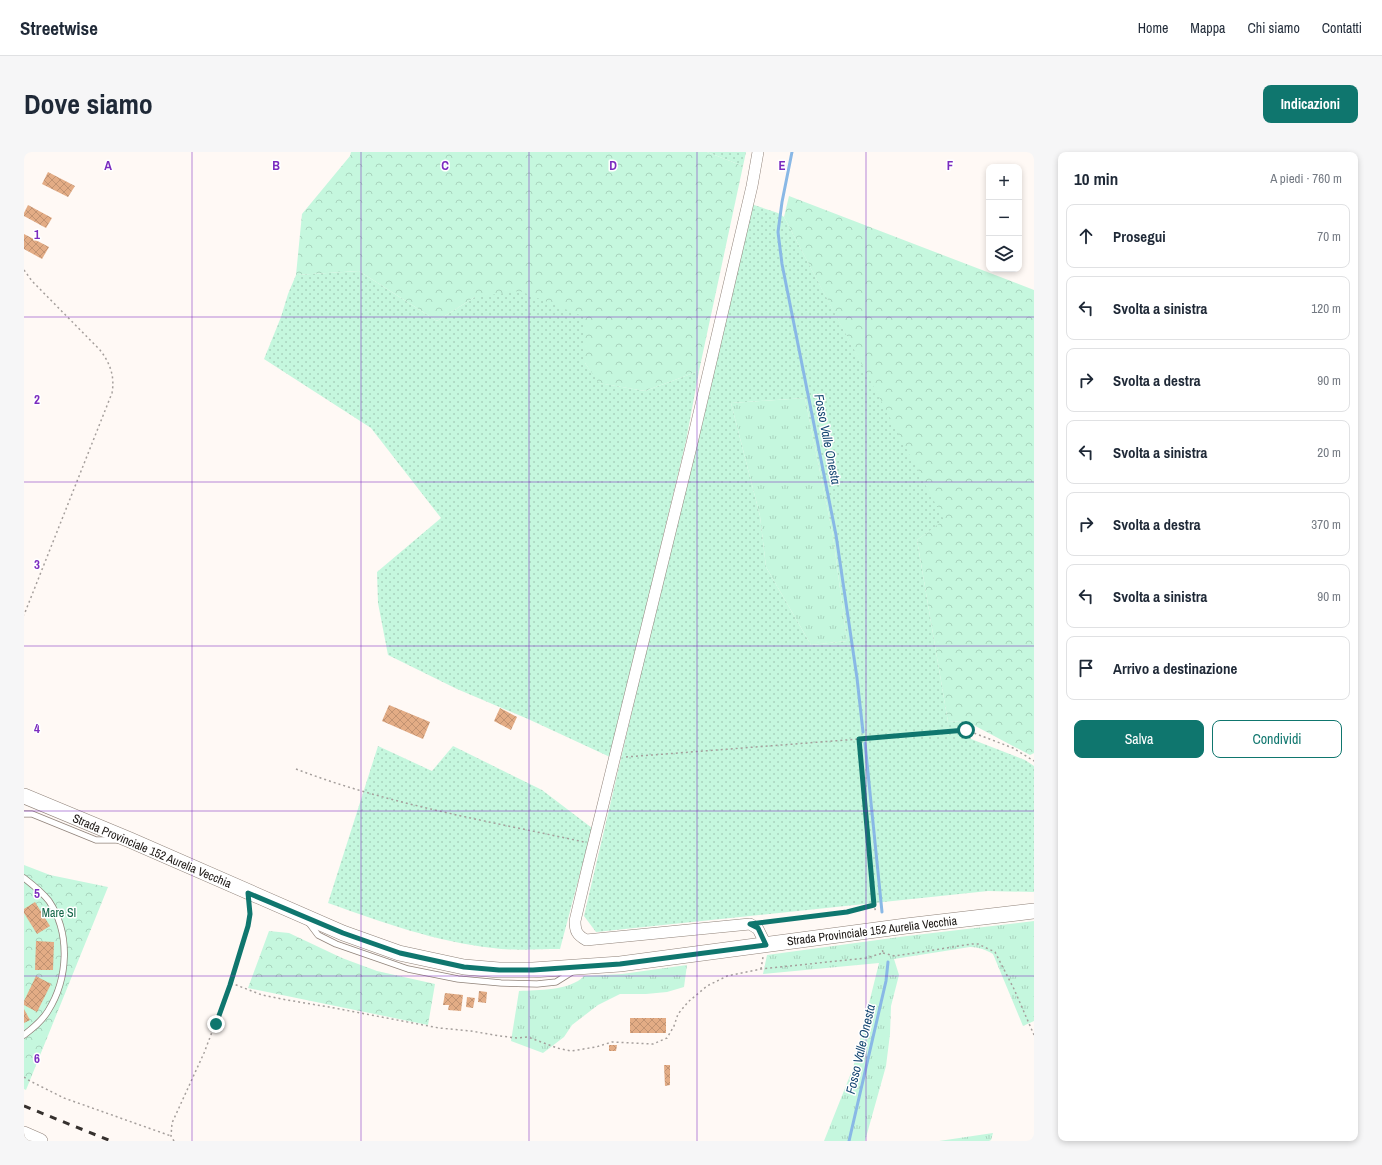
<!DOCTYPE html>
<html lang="it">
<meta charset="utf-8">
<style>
:root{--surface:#fff;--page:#f6f6f7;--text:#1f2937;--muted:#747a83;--line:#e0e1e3;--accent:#0f766e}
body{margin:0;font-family:"Archivo Narrow",sans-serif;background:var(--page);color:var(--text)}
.controls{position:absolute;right:12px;top:12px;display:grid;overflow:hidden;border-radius:8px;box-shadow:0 2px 6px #0003}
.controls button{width:36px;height:36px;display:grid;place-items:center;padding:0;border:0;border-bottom:1px solid var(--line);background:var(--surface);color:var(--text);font:20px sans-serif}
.stop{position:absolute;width:12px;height:12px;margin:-9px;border:3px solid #0f766e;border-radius:50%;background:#fff}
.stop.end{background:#0f766e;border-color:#fff;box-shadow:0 1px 4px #0008}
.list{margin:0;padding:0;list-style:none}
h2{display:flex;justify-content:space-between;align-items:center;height:52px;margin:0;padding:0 16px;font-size:17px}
h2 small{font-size:13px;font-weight:400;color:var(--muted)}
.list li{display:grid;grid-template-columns:26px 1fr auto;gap:12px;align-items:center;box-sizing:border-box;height:64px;margin:0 8px 8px;padding:0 8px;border:1px solid var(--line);border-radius:8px}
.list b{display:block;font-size:15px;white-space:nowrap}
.list em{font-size:13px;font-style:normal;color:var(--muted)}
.actions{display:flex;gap:8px;padding:12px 16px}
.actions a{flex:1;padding:9px 0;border:1px solid var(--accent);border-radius:8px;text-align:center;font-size:14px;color:var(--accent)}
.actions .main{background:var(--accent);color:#fff}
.icon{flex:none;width:22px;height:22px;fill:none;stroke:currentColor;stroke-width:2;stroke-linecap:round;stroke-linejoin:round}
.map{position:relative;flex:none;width:1010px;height:989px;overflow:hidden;border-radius:8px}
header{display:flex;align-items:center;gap:24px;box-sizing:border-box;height:56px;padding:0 20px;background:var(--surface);border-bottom:1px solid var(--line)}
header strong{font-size:19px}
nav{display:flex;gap:22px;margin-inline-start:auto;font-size:14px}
.intro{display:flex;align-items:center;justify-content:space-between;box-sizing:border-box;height:96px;padding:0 24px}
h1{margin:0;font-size:28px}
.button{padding:10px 18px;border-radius:8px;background:var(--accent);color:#fff;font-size:14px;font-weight:700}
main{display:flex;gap:24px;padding:0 24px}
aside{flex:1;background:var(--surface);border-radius:8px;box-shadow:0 2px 6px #0003}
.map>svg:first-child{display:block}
.grass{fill:url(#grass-tufts)}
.forest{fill:url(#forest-crowns)}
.garden{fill:url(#garden-dots);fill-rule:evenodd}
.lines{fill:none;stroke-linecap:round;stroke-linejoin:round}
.stream{stroke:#89b8e6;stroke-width:3}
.building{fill:url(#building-cross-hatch)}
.lane-casing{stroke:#90837a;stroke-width:7}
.street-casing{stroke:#90837a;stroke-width:12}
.secondary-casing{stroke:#90837a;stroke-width:16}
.path{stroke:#a59f9c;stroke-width:1.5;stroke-dasharray:2 3;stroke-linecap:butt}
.lane{stroke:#fff;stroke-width:5.5}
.street{stroke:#fff;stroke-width:11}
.secondary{stroke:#fff;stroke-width:15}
.rail{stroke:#36312e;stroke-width:3;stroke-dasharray:7 7;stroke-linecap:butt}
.route{stroke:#0f766e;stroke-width:5}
.grid{fill:none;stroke:#7b2cbf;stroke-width:1;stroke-opacity:0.55}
.labels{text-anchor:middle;stroke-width:3;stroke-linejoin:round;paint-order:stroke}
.street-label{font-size:12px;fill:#1b1613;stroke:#fff}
.park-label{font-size:12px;fill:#136548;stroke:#fff}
.water-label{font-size:13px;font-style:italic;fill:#154772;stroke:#fff}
.grid-label{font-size:13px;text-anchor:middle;font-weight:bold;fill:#7b2cbf;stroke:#fff;stroke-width:3;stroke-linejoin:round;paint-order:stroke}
</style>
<header>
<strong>Streetwise</strong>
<nav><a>Home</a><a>Mappa</a><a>Chi siamo</a><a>Contatti</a></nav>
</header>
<div class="intro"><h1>Dove siamo</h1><a class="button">Indicazioni</a></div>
<main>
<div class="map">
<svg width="1010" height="989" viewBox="0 0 1010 989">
<defs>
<pattern id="grass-tufts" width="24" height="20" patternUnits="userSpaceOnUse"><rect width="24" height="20" fill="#c5f7de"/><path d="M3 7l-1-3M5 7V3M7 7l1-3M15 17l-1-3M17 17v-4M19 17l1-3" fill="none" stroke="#a9d3be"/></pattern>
<pattern id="forest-crowns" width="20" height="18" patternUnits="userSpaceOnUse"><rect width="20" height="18" fill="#c5f7de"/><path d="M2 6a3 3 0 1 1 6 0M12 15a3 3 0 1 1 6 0" fill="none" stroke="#a9d3be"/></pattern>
<pattern id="garden-dots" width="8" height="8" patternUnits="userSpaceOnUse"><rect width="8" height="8" fill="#c5f7de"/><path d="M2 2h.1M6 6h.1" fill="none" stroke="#a9d3be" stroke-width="1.8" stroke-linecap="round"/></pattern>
<pattern id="building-cross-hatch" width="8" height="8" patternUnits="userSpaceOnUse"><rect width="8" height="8" fill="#e3ac85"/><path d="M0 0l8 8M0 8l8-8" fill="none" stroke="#c29372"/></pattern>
</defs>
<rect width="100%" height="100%" fill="#fff9f5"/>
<g class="grass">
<path d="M 781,246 L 809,384 L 823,489 L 787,493 L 742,415 L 736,364 L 707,251 Z"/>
<path d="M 1010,769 L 1010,869 L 999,874 L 969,802 C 962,798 955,795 946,795 L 870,807 L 875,823 L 867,854 L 866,882 L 862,914 L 841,989 L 800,989 L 829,916 L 855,811 L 739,822 L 743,803 L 883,784 Z"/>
<path d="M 663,813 L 660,835 L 643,840 L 622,842 L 596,842 L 574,853 L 548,873 L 540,885 L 519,901 L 487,889 L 495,839 C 514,838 546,839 560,824 L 598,822 Z"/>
<path d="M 969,981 L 967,988 L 965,989 L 915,989 Z"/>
</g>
<g class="forest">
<path d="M 327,0 L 683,0 L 719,14 L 675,219 L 621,239 L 574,231 L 561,211 L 561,165 L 451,145 L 413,169 L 335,119 L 272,123 L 278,62 L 326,4 Z"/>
<path d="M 765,44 L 1010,138 L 1010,601 L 1006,603 L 942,569 L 924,570 L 893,388 L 919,368 L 760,65 Z"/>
<path d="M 0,713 L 26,723 L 84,735 L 2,938 L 0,937 Z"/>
<path d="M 245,779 L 265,781 L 318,806 L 353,819 L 411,832 L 404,873 L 224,836 Z"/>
</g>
<g class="garden">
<path d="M 683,0 L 722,0 L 719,14 Z"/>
<path d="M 727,52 L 754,61 L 760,65 L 920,368 L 893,388 L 924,570 L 941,569 L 947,587 L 1001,608 L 1010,614 L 1010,740 L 964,739 L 572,780 L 560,764 ZM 781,246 L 809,384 L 823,489 L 787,493 L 742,415 L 736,364 L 707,251 Z"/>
<path d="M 335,119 L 413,169 L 451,145 L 496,139 L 561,165 L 561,211 L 575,231 L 621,239 L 675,219 L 662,289 L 586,605 L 504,567 L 433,537 L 364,503 L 354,451 L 353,420 L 417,366 L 347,276 L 240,207 L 257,165 L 264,142 L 272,123 Z"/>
<path d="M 354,594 L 408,619 L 429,594 L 518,638 L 568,676 L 536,797 C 514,797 491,799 469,796 C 412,790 358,770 304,751 Z"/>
</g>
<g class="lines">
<g class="stream">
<path d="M 768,0 L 758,50 L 754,80 L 758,112 L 812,383 L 833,526 L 839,580"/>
<path d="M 841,591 L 858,760"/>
<path d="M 825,989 L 862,829 L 864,810"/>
</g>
</g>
<g class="building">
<path d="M 24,20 L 51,34 L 44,45 L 18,32 Z"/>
<path d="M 4,53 L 28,66 L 22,76 L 0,64 L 0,61 Z"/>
<path d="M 0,82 L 25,95 L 18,107 L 0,97 Z"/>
<path d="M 365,553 L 406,570 L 399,587 L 358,569 Z"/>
<path d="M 476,556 L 493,565 L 487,578 L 470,569 Z"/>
<path d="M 11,750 L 26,774 L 13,782 L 0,761 L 0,757 Z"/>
<path d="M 12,789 L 30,790 L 29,818 L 11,818 Z"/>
<path d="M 12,824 L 27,832 L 13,860 L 0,853 L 0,849 Z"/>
<path d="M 455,839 L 463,840 L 462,851 L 454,850 Z"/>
<path d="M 421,841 L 439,843 L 437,859 L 424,858 L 425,853 L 419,853 Z"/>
<path d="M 443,845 L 451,846 L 449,856 L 442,855 Z"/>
<path d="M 0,857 L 6,868 L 0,871 Z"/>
<rect x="606" y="866" width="36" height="15"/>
<path d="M 585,893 L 593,893 L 592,899 L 585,899 Z"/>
<path d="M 640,913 L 646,913 L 646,933 L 641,934 Z"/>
</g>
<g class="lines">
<defs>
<g id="lane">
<path d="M 0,662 L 8,662 L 72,688 L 93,688"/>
<path d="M 0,726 C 9,733 18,740 25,749 C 47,782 44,827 24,859 C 18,869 9,876 0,883"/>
<path d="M 285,771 L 294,783 L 312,792 L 384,817 L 434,827 L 477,831 L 513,832 L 532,830 L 548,820"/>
</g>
<path id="street" d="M 734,0 L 728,34 L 668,291 L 563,718 L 551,769 C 551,779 553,783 562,788 L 726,772 L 734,777 L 742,793"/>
<g id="secondary">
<path d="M 0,644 L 106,688 L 319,781 L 375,801 L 440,815 L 475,818 L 509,818 L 596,812 L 882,774 L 1010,759"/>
<path d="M 0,982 L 16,989"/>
</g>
</defs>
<use href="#lane" class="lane-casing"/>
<use href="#street" class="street-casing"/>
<use href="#secondary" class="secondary-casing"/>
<g class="path">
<path d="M 0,118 L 8,129 L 76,198 C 86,211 91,224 88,241 L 0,463"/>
<path d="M 835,587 L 850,753 L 852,761"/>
<path d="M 602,605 L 835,587 L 942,578 L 989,596 L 1010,609"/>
<path d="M 272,617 C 363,652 464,669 560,690"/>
<path d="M 742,770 L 823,760 L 850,753"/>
<path d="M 859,801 L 871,804 L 948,792 L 954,792 L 971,800 L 990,837 L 1010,883"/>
<path d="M 737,817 L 739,805"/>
<path d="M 207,831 L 238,843 L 263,848 L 305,855 L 415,876 L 447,879 L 476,884 L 493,886 L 504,885 L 533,896 L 547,899 L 572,895 L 588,890 L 629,892 L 643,886 L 650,874 L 654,862 L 664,850 L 683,834 L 703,824 L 737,817 L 842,806 L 859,801 L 858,796"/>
<path d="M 0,925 L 6,929 L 40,946 L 147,984"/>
<path d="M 150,989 L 147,984 L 148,971 L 180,901 L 206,833 L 224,774 L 226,762 L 225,753"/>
</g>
<use href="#lane" class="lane"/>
<use href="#street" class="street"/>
<use href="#secondary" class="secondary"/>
<path class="rail" d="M 0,954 L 87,989"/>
</g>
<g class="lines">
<path class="route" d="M 192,872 L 206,833 L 224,774 L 226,762 L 224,741 L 319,781 L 376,801 L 440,815 L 475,818 L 509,818 L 596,812 L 742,793 L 734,776 L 726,772 L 823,760 L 850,753 L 835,587 L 942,578"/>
</g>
<path class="grid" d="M 168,0 L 168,989M 337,0 L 337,989M 505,0 L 505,989M 673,0 L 673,989M 842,0 L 842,989M 0,165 L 1010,165M 0,330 L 1010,330M 0,494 L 1010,494M 0,659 L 1010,659M 0,824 L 1010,824"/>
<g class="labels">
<g class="street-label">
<text transform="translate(128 699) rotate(23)" y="4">Strada Provinciale 152 Aurelia Vecchia</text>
<text transform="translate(848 779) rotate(-7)" y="4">Strada Provinciale 152 Aurelia Vecchia</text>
</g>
<g class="park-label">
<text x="35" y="765">Mare SI</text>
</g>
<g class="water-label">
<text transform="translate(804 287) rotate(79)" y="5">Fosso Valle Onesta</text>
<text transform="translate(836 897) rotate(-77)" y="5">Fosso Valle Onesta</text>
</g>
</g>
<g class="grid-label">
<text x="84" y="18">A</text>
<text x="252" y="18">B</text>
<text x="421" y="18">C</text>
<text x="589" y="18">D</text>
<text x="758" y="18">E</text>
<text x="926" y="18">F</text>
<text x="13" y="87">1</text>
<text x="13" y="252">2</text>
<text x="13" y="417">3</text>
<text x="13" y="581">4</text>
<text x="13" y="746">5</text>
<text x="13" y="911">6</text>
</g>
</svg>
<div class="controls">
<button>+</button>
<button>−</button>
<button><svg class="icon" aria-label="layers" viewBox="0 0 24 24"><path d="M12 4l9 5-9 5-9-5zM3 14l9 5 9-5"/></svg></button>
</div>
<div class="stop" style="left:942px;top:578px"></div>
<div class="stop end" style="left:192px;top:872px"></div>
</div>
<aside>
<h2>10 min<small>A piedi · 760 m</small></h2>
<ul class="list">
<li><svg class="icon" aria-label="ahead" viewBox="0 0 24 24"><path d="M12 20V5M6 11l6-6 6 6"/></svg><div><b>Prosegui</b></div><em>70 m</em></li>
<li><svg class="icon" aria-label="left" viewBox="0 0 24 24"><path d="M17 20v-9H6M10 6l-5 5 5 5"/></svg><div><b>Svolta a sinistra</b></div><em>120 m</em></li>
<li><svg class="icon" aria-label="right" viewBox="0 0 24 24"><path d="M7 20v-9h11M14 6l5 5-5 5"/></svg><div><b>Svolta a destra</b></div><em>90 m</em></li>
<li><svg class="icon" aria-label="left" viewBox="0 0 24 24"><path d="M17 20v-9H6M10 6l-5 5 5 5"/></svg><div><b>Svolta a sinistra</b></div><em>20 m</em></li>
<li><svg class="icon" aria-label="right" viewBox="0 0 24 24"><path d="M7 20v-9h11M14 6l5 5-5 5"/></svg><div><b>Svolta a destra</b></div><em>370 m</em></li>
<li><svg class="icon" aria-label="left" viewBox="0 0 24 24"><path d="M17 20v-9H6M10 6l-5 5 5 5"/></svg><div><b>Svolta a sinistra</b></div><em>90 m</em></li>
<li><svg class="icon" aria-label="arrive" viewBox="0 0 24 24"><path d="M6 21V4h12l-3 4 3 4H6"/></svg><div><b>Arrivo a destinazione</b></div></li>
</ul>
<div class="actions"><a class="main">Salva</a><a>Condividi</a></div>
</aside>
</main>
